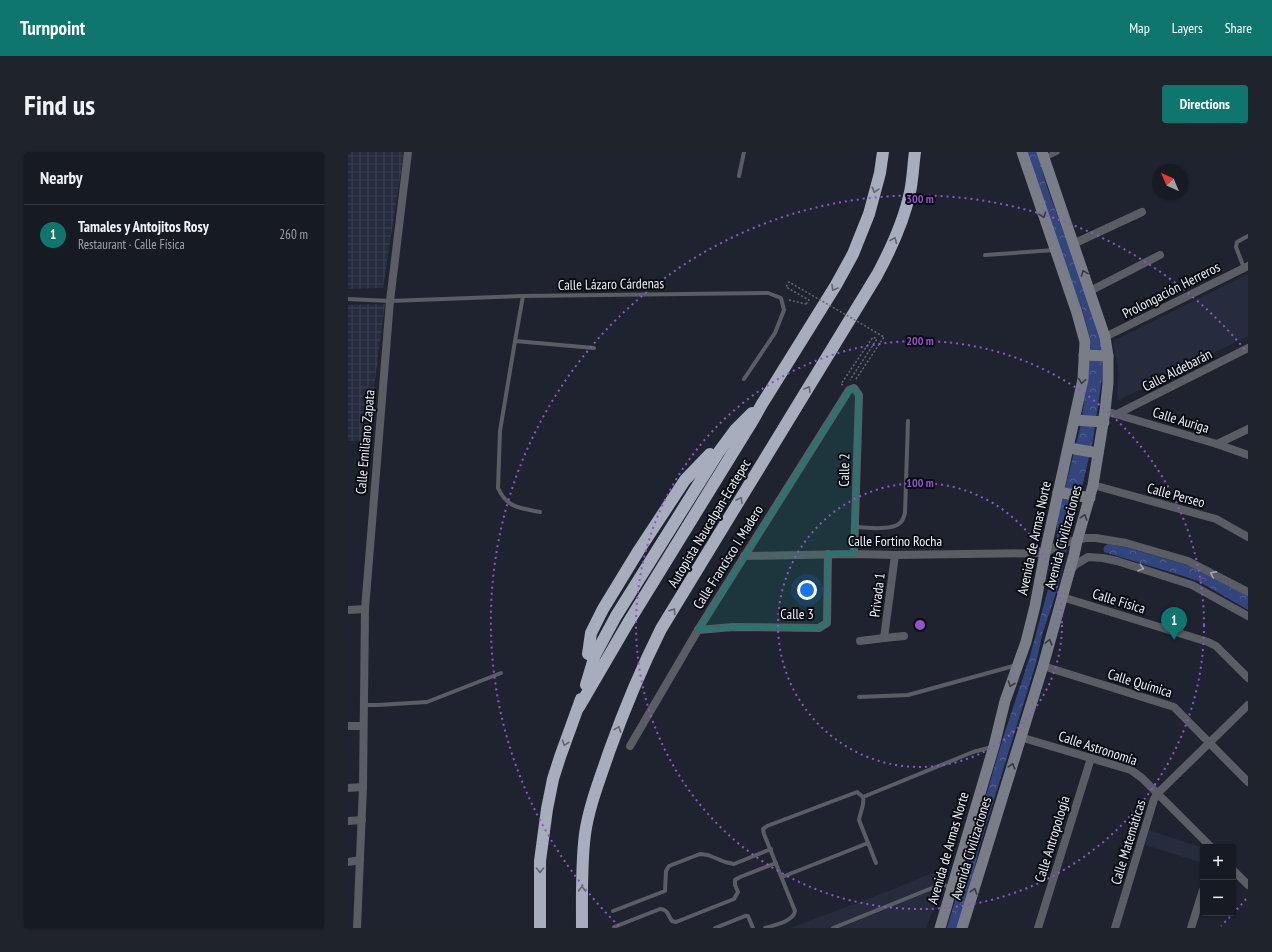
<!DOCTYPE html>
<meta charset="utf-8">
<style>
:root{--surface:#161a23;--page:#1f232b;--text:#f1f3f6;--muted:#9ea1a6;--line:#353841;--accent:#0f766e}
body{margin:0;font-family:"PT Sans Narrow",sans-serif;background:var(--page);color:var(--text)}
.controls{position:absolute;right:12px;bottom:12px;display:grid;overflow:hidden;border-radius:4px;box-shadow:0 1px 3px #0004}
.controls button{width:36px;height:36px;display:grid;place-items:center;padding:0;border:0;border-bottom:1px solid var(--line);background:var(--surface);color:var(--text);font:20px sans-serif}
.compass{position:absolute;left:804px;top:12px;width:36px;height:36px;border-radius:50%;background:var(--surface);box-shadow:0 1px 3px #0004;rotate:316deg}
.you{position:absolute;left:459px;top:438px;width:14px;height:14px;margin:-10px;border:3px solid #fff;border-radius:50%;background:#1a73e8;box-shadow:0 0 0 6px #1a73e833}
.badge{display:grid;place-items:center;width:26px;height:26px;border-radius:50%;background:var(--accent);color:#fff;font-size:13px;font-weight:700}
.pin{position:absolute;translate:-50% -33px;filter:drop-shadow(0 1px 2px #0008)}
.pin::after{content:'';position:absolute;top:21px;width:14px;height:12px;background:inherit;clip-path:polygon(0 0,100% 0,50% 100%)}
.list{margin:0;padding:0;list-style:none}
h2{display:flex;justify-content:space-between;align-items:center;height:52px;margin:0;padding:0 16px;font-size:17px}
h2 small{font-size:13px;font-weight:400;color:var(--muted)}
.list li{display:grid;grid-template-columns:26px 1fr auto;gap:12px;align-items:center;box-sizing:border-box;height:60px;padding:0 16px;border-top:1px solid var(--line)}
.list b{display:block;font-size:15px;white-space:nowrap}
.list p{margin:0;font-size:13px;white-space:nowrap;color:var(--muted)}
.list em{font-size:13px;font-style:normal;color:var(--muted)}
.map{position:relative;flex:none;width:900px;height:776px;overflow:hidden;border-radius:4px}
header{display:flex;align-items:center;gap:24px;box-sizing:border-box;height:56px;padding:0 20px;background:var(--accent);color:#fff}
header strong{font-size:19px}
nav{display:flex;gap:22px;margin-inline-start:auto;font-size:14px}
.intro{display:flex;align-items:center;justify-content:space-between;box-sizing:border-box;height:96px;padding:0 24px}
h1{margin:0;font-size:28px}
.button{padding:10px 18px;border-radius:4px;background:var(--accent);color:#fff;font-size:14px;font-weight:700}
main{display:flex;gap:24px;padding:0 24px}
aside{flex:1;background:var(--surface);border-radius:4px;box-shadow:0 1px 3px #0004}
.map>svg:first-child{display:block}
.built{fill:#262c3e}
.industrial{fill:url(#industrial-grid)}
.forest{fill:url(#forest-crowns)}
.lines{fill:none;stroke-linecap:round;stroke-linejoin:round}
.path{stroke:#666a75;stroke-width:1.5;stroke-dasharray:2 2;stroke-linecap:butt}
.service{stroke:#5a5d63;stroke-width:4}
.pedestrian{stroke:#5a5d63;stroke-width:5.5}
.minor{stroke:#5a5d63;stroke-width:8}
.secondary{stroke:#797d88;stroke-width:11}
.motorway{stroke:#a7adbd;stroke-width:12}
.path-bridge{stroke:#666a75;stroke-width:1.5;stroke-dasharray:2 2;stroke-linecap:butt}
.oneway{stroke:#606570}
.oneway2{stroke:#363941}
.oneway3{stroke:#a4a6ae}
.marked{fill:#1a7c75;fill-opacity:0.2;stroke:#1a7c75;stroke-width:3;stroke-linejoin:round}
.ring{fill:none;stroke:#9253cb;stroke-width:2;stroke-dasharray:2 4}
.labels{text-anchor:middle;stroke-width:4;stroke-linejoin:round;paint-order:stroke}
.street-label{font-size:14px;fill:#edf0f9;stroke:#0a0c12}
.centre{fill:#9253cb;stroke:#0a0c12;stroke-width:2}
.ring-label{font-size:12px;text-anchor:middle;font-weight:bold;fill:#9253cb;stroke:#0a0c12;stroke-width:4;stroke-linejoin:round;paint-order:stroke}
</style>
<header>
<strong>Turnpoint</strong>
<nav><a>Map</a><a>Layers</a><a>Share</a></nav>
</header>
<div class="intro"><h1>Find us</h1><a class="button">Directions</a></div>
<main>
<aside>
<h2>Nearby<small></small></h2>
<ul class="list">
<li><span class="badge">1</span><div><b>Tamales y Antojitos Rosy</b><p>Restaurant · Calle Física</p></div><em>260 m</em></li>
</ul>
</aside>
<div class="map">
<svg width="900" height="776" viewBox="0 0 900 776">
<defs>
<pattern id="industrial-grid" width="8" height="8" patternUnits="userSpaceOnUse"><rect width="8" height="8" fill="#262c3e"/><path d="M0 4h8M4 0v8" fill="none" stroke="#3b4151"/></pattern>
<pattern id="forest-crowns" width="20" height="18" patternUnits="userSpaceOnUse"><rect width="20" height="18" fill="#33457d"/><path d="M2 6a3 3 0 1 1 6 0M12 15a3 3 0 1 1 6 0" fill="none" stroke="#516090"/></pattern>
</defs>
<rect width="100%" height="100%" fill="#1e232f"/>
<g class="built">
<path d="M 900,122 L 900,184 L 769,249 L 771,222 L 765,189 Z"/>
<path d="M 801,678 L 855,696 L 855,711 L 797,693 Z"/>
<path d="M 602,713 L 578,776 L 442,776 L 551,735 Z"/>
</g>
<g class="industrial">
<path d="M 0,0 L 56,0 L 35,136 L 0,137 Z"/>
<path d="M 37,152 L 19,289 L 0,289 L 0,153 Z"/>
</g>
<g class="forest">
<path d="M 678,0 L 689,0 L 698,32 L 754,187 L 754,226 L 745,288 L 730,353 L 708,441 L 695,480 L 688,511 L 631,696 L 625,724 L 610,776 L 599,776 L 655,586 L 682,504 L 709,404 L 709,369 L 732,276 L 740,225 L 743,191 L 735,160 L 712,99 Z"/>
<path d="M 760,392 L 777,395 L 839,413 L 900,444 L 900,458 L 850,429 L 832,423 L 756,400 C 755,395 756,394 760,392 Z"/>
</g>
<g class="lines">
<g class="path">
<path d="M 441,148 L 458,152"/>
<path d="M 508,227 L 536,185"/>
<path d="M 495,233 L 493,232 L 525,185 L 529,187 L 502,228"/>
</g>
<g class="service">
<path d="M 391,24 L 396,0"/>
<path d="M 637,103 L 707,98"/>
<path d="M 896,116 L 888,95 L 889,90 L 900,84"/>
<path d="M 175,144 L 167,189 L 152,279 L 150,336 C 159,356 172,356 192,360"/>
<path d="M 0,147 L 42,149 L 175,144 L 420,141 L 433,146 L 436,158 L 427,181 L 396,227"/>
<path d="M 167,189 L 246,196"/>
<path d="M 508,375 C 518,376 546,379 553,370 C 555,368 556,364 557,361 L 560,269"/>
<path d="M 511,545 L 560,543 L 669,513"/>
<path d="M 16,553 L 30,553 L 79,550 L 153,521"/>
<path d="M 515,645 C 517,652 512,660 511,668 L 528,711"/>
<path d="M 434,725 L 520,691"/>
<path d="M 265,759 L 317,739 L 318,719 L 321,714 L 352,702 L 360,703 L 377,710 L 386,712 L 423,697"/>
<path d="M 266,775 L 312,757 C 320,757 320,764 324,769 L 328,770 L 386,747 L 390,740 L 387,733 L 387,728 L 392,725 L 428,711"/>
<path d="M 367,776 L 397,764 L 400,764 L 405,776"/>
<path d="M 417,776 C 426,773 445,770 447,759 L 416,682 L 415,677 L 419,674 L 509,640 L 515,645 L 625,600 L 644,595"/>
<path d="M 485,776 L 594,732 L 603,736"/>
</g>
<path class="pedestrian" d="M 696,6 L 709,0"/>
<g class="minor">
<path d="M 725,92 L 794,60"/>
<path d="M 742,139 L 812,103"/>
<path d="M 757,185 L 900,114"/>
<path d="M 757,259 L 869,292 L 900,303"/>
<path d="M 769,262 L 900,196"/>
<path d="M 869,292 L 900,277"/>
<path d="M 745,333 L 868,367 L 900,385"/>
<path d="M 396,404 L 506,402 L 547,403 L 697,401 L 713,392 L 737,386 L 748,386 L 778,391 L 840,409 L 900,440"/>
<path d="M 722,419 L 727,413 L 740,405 L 755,406 L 769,409 L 844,433 L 900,464"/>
<path d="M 714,445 L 860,490 L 868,494 L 900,526"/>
<path d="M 0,458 L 17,457"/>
<path d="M 350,478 L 385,475 L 471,476 L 479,471 L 480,402"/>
<path d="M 536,486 L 547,403"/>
<path d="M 512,489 L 536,486 L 556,484"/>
<path d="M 695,514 L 826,555 L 900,630"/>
<path d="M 0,574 L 15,574"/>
<path d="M 672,585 L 783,618 L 794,626 L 863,695"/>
<path d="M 282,594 L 350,478 L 501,238 L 506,236 L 511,243 L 506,402"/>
<path d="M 0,636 L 15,635"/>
<path d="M 0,669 L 14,668"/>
<path d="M 0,710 L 12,708"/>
<path d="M 885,718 L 900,733"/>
<path d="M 9,776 L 15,635 L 17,457 L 42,149 L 60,0"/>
<path d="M 690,776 L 743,606"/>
<path d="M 767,776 L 806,647 L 809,642 L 900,553"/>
<path d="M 843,776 L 855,738"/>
</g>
<g class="secondary">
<path d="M 736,203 L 760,204"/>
<path d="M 727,268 L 756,270"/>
<path d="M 721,296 L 750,301"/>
<path d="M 710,340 L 742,346"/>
<path d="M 592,776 L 646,594 L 657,549 L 678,490 L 687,454 L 697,401 L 735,227 L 737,190 L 729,161 L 674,0"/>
<path d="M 614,776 L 695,514 L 726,403 L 729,389 L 745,333 L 757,259 L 760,231 L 760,204 L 757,185 L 694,0"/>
</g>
<g class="motorway">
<path d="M 240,502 L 243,481 L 255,457 L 291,398 L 337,328 L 362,302"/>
<path d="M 238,533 L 247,503 L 268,464 L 370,301 L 387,278 L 404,261"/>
<path d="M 231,555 L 280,471 L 405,268 L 414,252 L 488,133 L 505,102 L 521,62 L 532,21 L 535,0"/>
<path d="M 192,776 L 192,709 L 199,657 L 205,627 L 212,605 L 233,547"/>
<path d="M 234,776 C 234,745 233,713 237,682 C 241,654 252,627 261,600 C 276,558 293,517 313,477 L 529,123 C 543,97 556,69 562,40 C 565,27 565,13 567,0"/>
</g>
<path class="path-bridge" d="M 458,152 L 461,148 L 438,135 L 441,130 L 536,185"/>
</g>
<defs><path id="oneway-chevron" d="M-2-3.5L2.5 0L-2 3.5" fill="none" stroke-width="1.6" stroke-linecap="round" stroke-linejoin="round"/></defs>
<g class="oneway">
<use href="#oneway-chevron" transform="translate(527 38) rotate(105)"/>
<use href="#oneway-chevron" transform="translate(546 88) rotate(-68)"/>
<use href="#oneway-chevron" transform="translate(486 136) rotate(121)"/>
<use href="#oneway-chevron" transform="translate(460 237) rotate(-59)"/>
<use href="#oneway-chevron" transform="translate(392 348) rotate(-59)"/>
<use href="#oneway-chevron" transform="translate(325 459) rotate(-58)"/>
<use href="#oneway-chevron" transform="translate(270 577) rotate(-70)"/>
<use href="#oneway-chevron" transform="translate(217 591) rotate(109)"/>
<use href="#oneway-chevron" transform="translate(192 718) rotate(90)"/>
<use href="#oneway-chevron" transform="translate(234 737) rotate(-89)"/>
</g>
<g class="oneway2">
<use href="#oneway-chevron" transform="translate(695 63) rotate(71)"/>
<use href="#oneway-chevron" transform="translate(736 121) rotate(-110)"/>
<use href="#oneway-chevron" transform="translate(734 229) rotate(98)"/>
<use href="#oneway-chevron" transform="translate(736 365) rotate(-73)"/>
<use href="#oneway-chevron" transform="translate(701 490) rotate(-75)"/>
<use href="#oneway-chevron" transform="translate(663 532) rotate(109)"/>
<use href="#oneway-chevron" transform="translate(664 614) rotate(-73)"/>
<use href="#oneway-chevron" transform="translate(626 739) rotate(-73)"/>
</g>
<g class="oneway3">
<use href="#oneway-chevron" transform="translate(793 416) rotate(18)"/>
<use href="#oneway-chevron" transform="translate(865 422) rotate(-153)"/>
</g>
<path class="marked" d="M 506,236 L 511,243 L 506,402 L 480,402 L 479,471 L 471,476 L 385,475 L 350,478 L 501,238 Z"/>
<g class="ring">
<circle cx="572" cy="473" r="142"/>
<circle cx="572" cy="473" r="284"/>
<path d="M898 747A426 426 0 0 1 873 774M271 774A426 426 0 1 1 898 199"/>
</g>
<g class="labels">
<g class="street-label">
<text transform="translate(263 132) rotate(-1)" y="5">Calle Lázaro Cárdenas</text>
<text transform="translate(823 138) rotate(-27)" y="5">Prolongación Herreros</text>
<text transform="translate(829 218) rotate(-27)" y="5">Calle Aldebarán</text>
<text transform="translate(833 268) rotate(17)" y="5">Calle Auriga</text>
<text transform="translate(17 290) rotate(-85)" y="5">Calle Emiliano Zapata</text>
<text transform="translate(496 318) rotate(-89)" y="5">Calle 2</text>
<text transform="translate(828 343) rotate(15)" y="5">Calle Perseo</text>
<text transform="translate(361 371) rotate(-59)" y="5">Autopista Naucalpan-Ecatepec</text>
<text transform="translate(715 385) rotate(-75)" y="5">Avenida Civilizaciones</text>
<text transform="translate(686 386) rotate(-78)" y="5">Avenida de Armas Norte</text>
<text x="547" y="394">Calle Fortino Rocha</text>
<text transform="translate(380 405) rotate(-58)" y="5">Calle Francisco I. Madero</text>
<text transform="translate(529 443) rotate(-83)" y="5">Privada 1</text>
<text transform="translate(771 449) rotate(17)" y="5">Calle Física</text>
<text x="449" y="467">Calle 3</text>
<text transform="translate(792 531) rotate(17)" y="5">Calle Química</text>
<text transform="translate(750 596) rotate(18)" y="5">Calle Astronomía</text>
<text transform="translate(704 687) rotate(-73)" y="5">Calle Antropología</text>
<text transform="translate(780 690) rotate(-73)" y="5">Calle Matemáticas</text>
<text transform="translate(600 696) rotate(-74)" y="5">Avenida de Armas Norte</text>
<text transform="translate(623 696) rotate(-73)" y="5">Avenida Civilizaciones</text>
</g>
</g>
<circle cx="572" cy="473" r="6" class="centre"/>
<g class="ring-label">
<text x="572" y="51">300 m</text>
<text x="572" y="193">200 m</text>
<text x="572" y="335">100 m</text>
</g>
</svg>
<div class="controls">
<button>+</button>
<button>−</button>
</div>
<svg class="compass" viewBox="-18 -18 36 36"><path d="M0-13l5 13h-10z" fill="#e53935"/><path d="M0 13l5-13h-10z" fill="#9ea1a6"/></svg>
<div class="you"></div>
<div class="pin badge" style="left:826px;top:488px">1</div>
</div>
</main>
